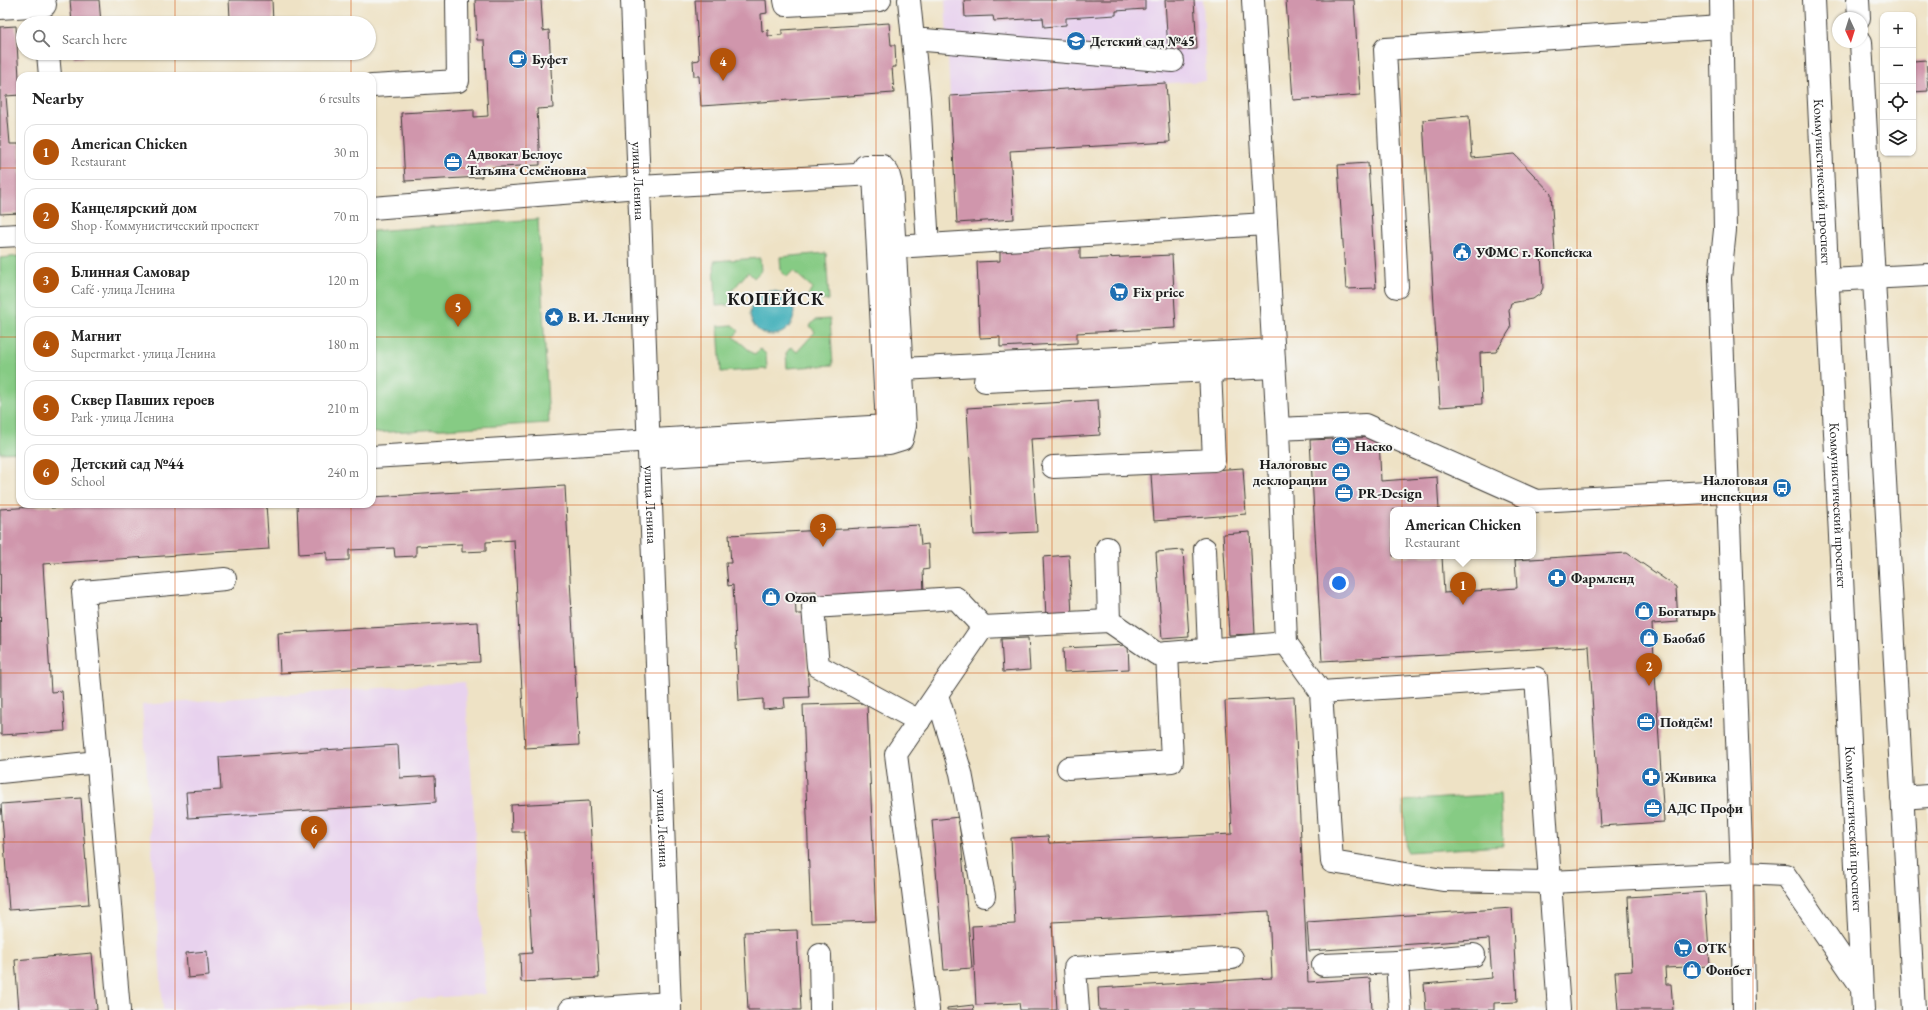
<!DOCTYPE html>
<meta charset="utf-8">
<style>
:root{--surface:#fff;--page:#f2f2f2;--text:#222;--muted:#767676;--line:#e0e0e0;--accent:#b45309}
body{margin:0;font-family:"EB Garamond",serif;background:var(--page);color:var(--text)}
.controls{position:absolute;right:12px;top:12px;display:grid;overflow:hidden;border-radius:8px;box-shadow:0 1px 3px #0004}
.controls button{width:36px;height:36px;display:grid;place-items:center;padding:0;border:0;border-bottom:1px solid var(--line);background:var(--surface);color:var(--text);font:20px sans-serif}
.compass{position:absolute;left:1832px;top:12px;width:36px;height:36px;border-radius:50%;background:var(--surface);box-shadow:0 1px 3px #0004;rotate:176deg}
.you{position:absolute;left:1339px;top:583px;width:14px;height:14px;margin:-10px;border:3px solid #fff;border-radius:50%;background:#1a73e8;box-shadow:0 0 0 6px #1a73e833}
.badge{display:grid;place-items:center;width:26px;height:26px;border-radius:50%;background:var(--accent);color:#fff;font-size:13px;font-weight:700}
.pin{position:absolute;translate:-50% -33px;filter:drop-shadow(0 1px 2px #0008)}
.pin::after{content:'';position:absolute;top:21px;width:14px;height:12px;background:inherit;clip-path:polygon(0 0,100% 0,50% 100%)}
.popup{position:absolute;left:1390px;top:507px;width:146px;height:52px;box-sizing:border-box;display:grid;place-content:center;border-radius:8px;background:var(--surface);filter:drop-shadow(0 1px 3px #0005);font-size:13px;white-space:nowrap;color:var(--muted)}
.popup b{font-size:15px;color:var(--text)}
.popup::after{content:'';position:absolute;left:50%;top:100%;margin-left:-8px;border:8px solid transparent;border-top-color:var(--surface)}
.list{margin:0;padding:0;list-style:none}
h2{display:flex;justify-content:space-between;align-items:center;height:52px;margin:0;padding:0 16px;font-size:17px}
h2 small{font-size:13px;font-weight:400;color:var(--muted)}
.list li{display:grid;grid-template-columns:26px 1fr auto;gap:12px;align-items:center;box-sizing:border-box;height:56px;margin:0 8px 8px;padding:0 8px;border:1px solid var(--line);border-radius:12px}
.list b{display:block;font-size:15px;white-space:nowrap}
.list p{margin:0;font-size:13px;white-space:nowrap;color:var(--muted)}
.list em{font-size:13px;font-style:normal;color:var(--muted)}
.icon{flex:none;width:22px;height:22px;fill:none;stroke:currentColor;stroke-width:2;stroke-linecap:round;stroke-linejoin:round}
.map{position:relative;flex:none;width:1928px;height:1010px;overflow:hidden}
.search{position:absolute;background:var(--surface);box-shadow:0 1px 3px #0004;left:16px;top:16px;width:360px;height:44px;display:flex;align-items:center;gap:10px;box-sizing:border-box;padding:0 14px;border-radius:22px;color:var(--muted);font-size:15px}
.panel{position:absolute;background:var(--surface);box-shadow:0 1px 3px #0004;left:16px;top:72px;width:360px;height:436px;border-radius:12px}
.map>svg:first-child{display:block}
.built{fill:#e8d2ee}
.green{fill:#86cb84;stroke:#517450}
.water{fill:#3fafb9;stroke:#2e666a}
.building{fill:#d096ac}
.lines{fill:none;stroke-linecap:round;stroke-linejoin:round}
.minor-casing{stroke:#3c3a35;stroke-width:24}
.minor{stroke:#fff;stroke-width:22}
.grid{fill:none;stroke:#d4530e;stroke-width:1;stroke-opacity:0.55}
.labels{text-anchor:middle;stroke-width:4;stroke-linejoin:round;paint-order:stroke}
.poi-label{font-size:14px;font-weight:bold;fill:#1c1c1c;stroke:#f6f6f2;text-anchor:start}
.street-label{font-size:14px;fill:#1c1c1c;stroke:#f6f6f2}
.district-label{font-size:18px;font-weight:bold;letter-spacing:1px;fill:#1c1c1c;stroke:#f6f6f2}
</style>
<div class="map">
<svg width="1928" height="1010" viewBox="0 0 1928 1010">
<rect width="100%" height="100%" fill="#f6f6f2"/>
<filter id="ink" filterUnits="userSpaceOnUse"><feTurbulence type="fractalNoise" baseFrequency=".025" numOctaves="2"/><feDisplacementMap in="SourceGraphic" scale="8" xChannelSelector="R" yChannelSelector="G"/><feConvolveMatrix kernelMatrix="1 2 1 2 8 2 1 2 1" color-interpolation-filters="sRGB"/></filter>
<filter id="wash" filterUnits="userSpaceOnUse"><feTurbulence type="fractalNoise" baseFrequency=".012" numOctaves="4" result="noise"/><feDisplacementMap in="SourceGraphic" scale="16" xChannelSelector="R" yChannelSelector="G"/><feGaussianBlur stdDeviation="0.9" result="paint"/><feColorMatrix in="noise" values="0 0 0 0 0 0 0 0 0 0 0 0 0 0 0 0 0 1.4 0 .05"/><feComposite in="paint" operator="in"/></filter>
<g filter="url(#wash)">
<rect width="100%" height="100%" fill="#eee2c5"/>
<g class="built">
<path d="M 945,0 L 1203,0 L 1206,81 L 950,96 Z"/>
<path d="M 465,682 L 486,994 L 257,1010 L 163,1010 L 142,705 Z"/>
</g>
<g class="green">
<path d="M 538,219 L 549,423 L 372,433 L 372,231 Z"/>
<path d="M 826,253 L 829,300 L 814,301 L 808,295 L 813,288 L 793,271 L 787,277 L 781,271 L 780,257 Z"/>
<path d="M 20,256 L 20,452 L 0,453 L 0,258 Z"/>
<path d="M 760,258 L 761,271 L 754,278 L 748,272 L 730,293 L 736,299 L 730,305 L 716,306 L 714,261 Z"/>
<path d="M 830,319 L 833,365 L 787,368 L 786,353 L 791,347 L 797,352 L 815,332 L 810,326 L 815,320 Z"/>
<path d="M 733,325 L 739,331 L 734,337 L 755,355 L 760,349 L 766,354 L 767,369 L 721,372 L 718,326 Z"/>
<path d="M 1500,794 L 1503,846 L 1407,852 L 1403,801 Z"/>
</g>
<circle class="water" cx="772" cy="313" r="22"/>
<g id="blocks">
<g class="building">
<path d="M 70,0 L 99,0 L 101,23 L 72,23 Z"/>
<path d="M 229,0 L 272,0 L 273,23 L 204,23 L 203,20 L 230,18 Z"/>
<path d="M 475,0 L 541,0 L 543,31 L 549,30 L 553,108 L 537,109 L 540,165 L 482,168 L 482,177 L 405,181 L 401,113 L 474,109 L 474,117 L 488,116 L 484,40 L 477,40 Z"/>
<path d="M 695,0 L 766,0 L 767,13 L 761,14 L 762,31 L 768,30 L 768,36 L 782,35 L 782,30 L 889,23 L 891,45 L 895,45 L 896,67 L 892,67 L 894,93 L 701,106 L 699,76 L 694,76 L 693,61 L 699,60 Z"/>
<path d="M 964,0 L 1145,0 L 1145,9 L 1116,11 L 1116,15 L 1066,18 L 1066,25 L 1044,27 L 1043,18 L 994,21 L 993,16 L 965,17 Z"/>
<path d="M 1165,0 L 1194,0 L 1197,49 L 1168,51 Z"/>
<path d="M 1286,0 L 1354,0 L 1360,95 L 1293,100 Z"/>
<path d="M 16,26 L 20,95 L 6,96 L 10,144 L 20,144 L 20,213 L 0,214 L 0,27 Z"/>
<path d="M 74,53 L 103,53 L 103,56 L 74,58 Z"/>
<path d="M 1926,60 L 1928,91 L 1913,92 L 1913,61 Z"/>
<path d="M 1166,83 L 1170,142 L 1010,151 L 1014,219 L 957,223 L 950,96 Z"/>
<path d="M 1469,116 L 1472,158 L 1514,154 L 1551,193 L 1555,253 L 1541,254 L 1543,288 L 1540,294 L 1533,299 L 1511,303 L 1509,310 L 1511,328 L 1496,352 L 1480,353 L 1482,404 L 1440,407 L 1423,120 Z"/>
<path d="M 1368,163 L 1376,288 L 1346,289 L 1338,165 Z"/>
<path d="M 1080,247 L 1080,259 L 1172,255 L 1176,328 L 1077,333 L 1077,343 L 1000,347 L 1000,337 L 980,338 L 977,262 L 1000,261 L 1000,251 Z"/>
<path d="M 1098,400 L 1100,435 L 1031,439 L 1037,532 L 974,535 L 967,408 Z"/>
<path d="M 1379,437 L 1381,481 L 1437,477 L 1439,510 L 1393,510 L 1393,556 L 1442,556 L 1444,593 L 1517,588 L 1515,560 L 1627,553 L 1676,587 L 1678,622 L 1652,624 L 1664,822 L 1600,826 L 1589,646 L 1322,661 L 1310,440 Z"/>
<path d="M 1243,468 L 1246,514 L 1154,521 L 1151,474 Z"/>
<path d="M 565,486 L 579,745 L 525,748 L 514,540 L 486,542 L 486,551 L 462,552 L 462,544 L 416,546 L 416,556 L 395,557 L 394,548 L 349,550 L 349,560 L 327,561 L 327,552 L 299,554 L 297,504 L 372,504 L 372,497 Z"/>
<path d="M 117,504 L 266,504 L 269,549 L 43,564 L 51,692 L 62,691 L 65,731 L 1,735 L 0,509 L 51,506 L 51,508 Z"/>
<path d="M 919,525 L 921,545 L 928,544 L 929,569 L 923,570 L 924,593 L 816,599 L 816,591 L 795,592 L 796,614 L 804,614 L 809,697 L 784,698 L 785,707 L 763,709 L 763,699 L 739,701 L 733,585 L 728,586 L 726,563 L 731,563 L 729,535 Z"/>
<path d="M 1250,532 L 1255,634 L 1229,635 L 1223,534 Z"/>
<path d="M 1183,550 L 1189,637 L 1162,639 L 1156,552 Z"/>
<path d="M 1069,555 L 1072,616 L 1046,617 L 1043,557 Z"/>
<path d="M 478,622 L 480,662 L 280,673 L 278,633 Z"/>
<path d="M 1028,638 L 1030,670 L 1003,672 L 1001,639 Z"/>
<path d="M 1128,645 L 1129,669 L 1064,672 L 1063,648 Z"/>
<path d="M 1294,697 L 1308,982 L 1370,978 L 1372,1010 L 1099,1010 L 1098,988 L 1272,978 L 1269,911 L 1052,922 L 1057,1010 L 1020,1010 L 1019,1003 L 976,1005 L 972,926 L 1015,924 L 1011,838 L 1048,836 L 1049,843 L 1232,834 L 1225,701 Z"/>
<path d="M 867,703 L 876,921 L 811,923 L 803,705 Z"/>
<path d="M 398,745 L 400,778 L 435,776 L 436,802 L 188,818 L 186,792 L 221,790 L 219,757 Z"/>
<path d="M 81,798 L 89,904 L 9,910 L 1,804 Z"/>
<path d="M 589,801 L 599,978 L 521,982 L 520,954 L 532,953 L 525,832 L 512,832 L 511,805 Z"/>
<path d="M 959,817 L 972,968 L 944,970 L 932,820 Z"/>
<path d="M 1705,892 L 1710,966 L 1665,968 L 1666,984 L 1671,984 L 1673,1010 L 1618,1010 L 1615,972 L 1632,971 L 1628,897 Z"/>
<path d="M 1512,908 L 1517,1002 L 1494,1003 L 1494,1010 L 1426,1010 L 1424,984 L 1492,978 L 1489,939 L 1309,951 L 1307,922 Z"/>
<path d="M 797,930 L 801,1010 L 748,1010 L 744,932 Z"/>
<path d="M 207,951 L 209,976 L 188,978 L 186,953 Z"/>
<path d="M 92,953 L 97,1010 L 19,1010 L 15,960 Z"/>
<path d="M 973,1005 L 974,1010 L 947,1010 L 947,1008 Z"/>
</g>
</g>
</g>
<g filter="url(#ink)">
<use href="#blocks" fill-opacity="0" stroke="#3c3a35" stroke-width="1"/>
<g class="lines">
<defs>
<g id="minor">
<path id="s1" d="M 632,0 L 670,1010"/>
<path d="M 785,0 L 786,5 L 880,0"/>
<path d="M 909,0 L 913,39 L 1173,61"/>
<path d="M 1253,0 L 1278,429"/>
<path d="M 1721,0 L 1725,230 L 1720,278 L 1742,873 L 1744,1010"/>
<path id="s2" d="M 1814,0 L 1863,1010"/>
<path d="M 1858,0 L 1859,18"/>
<path d="M 0,8 L 45,5"/>
<path d="M 1861,42 L 1914,1010"/>
<path d="M 48,53 L 50,76"/>
<path d="M 372,86 L 458,81 L 457,0"/>
<path d="M 372,208 L 639,187 L 874,174 L 887,426 L 372,457"/>
<path d="M 0,236 L 20,235"/>
<path d="M 928,245 L 1266,224"/>
<path d="M 895,247 L 928,245 L 919,97 L 913,39"/>
<path d="M 1829,280 L 1928,275"/>
<path d="M 1397,287 L 1385,49 L 1721,27"/>
<path d="M 902,369 L 1272,350"/>
<path d="M 985,381 L 1273,367"/>
<path d="M 650,457 L 889,443 L 902,439 L 905,426 L 891,184 L 888,173 L 882,166 L 865,166"/>
<path d="M 1053,467 L 1214,460 L 1210,370"/>
<path d="M 1107,548 L 1109,621 L 1157,654 L 1286,643"/>
<path d="M 1205,549 L 1209,650"/>
<path d="M 1321,692 L 1536,678 L 1550,882 L 1443,880 L 1332,862 L 1321,692 L 1286,643 L 1278,429 L 1365,425 L 1536,501 L 1727,491"/>
<path d="M 937,695 L 961,773 L 984,896"/>
<path d="M 919,721 L 818,666 L 813,607 L 956,598 L 983,627"/>
<path d="M 1068,768 L 1172,761 L 1167,653"/>
<path d="M 0,772 L 98,762"/>
<path d="M 1902,798 L 1928,796"/>
<path d="M 820,955 L 821,1010"/>
<path d="M 1397,962 L 1400,1010"/>
<path d="M 1323,965 L 1397,962 L 1474,955"/>
<path d="M 119,1010 L 83,592 L 225,579"/>
<path d="M 570,1010 L 670,1003"/>
<path d="M 928,1010 L 896,754 L 983,627 L 1109,621"/>
<path d="M 1078,1010 L 1075,968 L 1232,958"/>
<path d="M 1559,1010 L 1550,882 L 1742,873 L 1785,875 L 1861,986"/>
</g>
</defs>
<use href="#minor" class="minor-casing"/>
<use href="#minor" class="minor"/>
</g>
</g>
<path class="grid" d="M 175,0 L 175,23M 351,0 L 351,23M 526,0 L 526,1010M 701,0 L 701,1010M 876,0 L 876,1010M 1052,0 L 1052,1010M 1227,0 L 1227,1010M 1402,0 L 1402,1010M 1577,0 L 1577,1010M 1753,0 L 1753,1010M 175,53 L 175,76M 351,53 L 351,76M 0,168 L 20,168M 372,168 L 1928,168M 0,337 L 20,337M 372,337 L 1928,337M 175,504 L 175,1010M 351,504 L 351,1010M 0,505 L 1928,505M 0,673 L 1928,673M 0,842 L 1928,842"/>
<defs>
<symbol id="school-disc" viewBox="-11 -11 22 22"><circle r="9.5" fill="#1f6fb2" stroke="#f6f6f2"/><path d="M0-5L7-2L0 1L-7-2ZM-4 1L0 2.5L4 1V4Q0 6-4 4Z" fill="#fff"/></symbol>
<symbol id="cafe-disc" viewBox="-11 -11 22 22"><circle r="9.5" fill="#1f6fb2" stroke="#f6f6f2"/><path d="M-5.5-4.5H6V0H3Q3 3.5 0 3.5H-2.5Q-5.5 3.5-5.5 0ZM3-3.2v2h1.7v-2ZM-6 4.5H4V6H-6Z" fill="#fff"/></symbol>
<symbol id="office-disc" viewBox="-11 -11 22 22"><circle r="9.5" fill="#1f6fb2" stroke="#f6f6f2"/><path d="M-6-3h4V-5.5h4V-3h4V5H-6ZM-1-4.5V-3h2v-1.5ZM-6 0V1H6V0Z" fill="#fff"/></symbol>
<symbol id="civic-disc" viewBox="-11 -11 22 22"><circle r="9.5" fill="#1f6fb2" stroke="#f6f6f2"/><path d="M-.6-6.5H3V-4.5H.6V-3L4-1V1h2V6H-6V1h2V-1L-.6-3ZM-1.2 2.5V6h2.4V2.5Z" fill="#fff"/></symbol>
<symbol id="supermarket-disc" viewBox="-11 -11 22 22"><circle r="9.5" fill="#1f6fb2" stroke="#f6f6f2"/><path d="M-6-5.5h2.5l.6 2H6L4.5 2H-2.5L-4.4-4H-6ZM-1.5 3.2a1.3 1.3 0 1 0 .1 0ZM3 3.2a1.3 1.3 0 1 0 .1 0Z" fill="#fff"/></symbol>
<symbol id="sight-disc" viewBox="-11 -11 22 22"><circle r="9.5" fill="#1f6fb2" stroke="#f6f6f2"/><path d="M0-6L1.8-2.2L6-1.7L2.9 1.2L3.7 5.4L0 3.3L-3.7 5.4L-2.9 1.2L-6-1.7L-1.8-2.2Z" fill="#fff"/></symbol>
<symbol id="bus-disc" viewBox="-11 -11 22 22"><circle r="9.5" fill="#1f6fb2" stroke="#f6f6f2"/><path d="M-5-6H5V4H4V6H2V4H-2V6H-4V4H-5ZM-3.5-4V0h7V-4ZM-3.5 1.2v1.5H-2V1.2ZM2 1.2v1.5H3.5V1.2Z" fill="#fff"/></symbol>
<symbol id="pharmacy-disc" viewBox="-11 -11 22 22"><circle r="9.5" fill="#1f6fb2" stroke="#f6f6f2"/><path d="M-2-6h4v4h4v4h-4v4h-4v-4h-4v-4h4Z" fill="#fff"/></symbol>
<symbol id="shop-disc" viewBox="-11 -11 22 22"><circle r="9.5" fill="#1f6fb2" stroke="#f6f6f2"/><path d="M-5-2.5h2.3a2.7 3.5 0 0 1 5.4 0H5L5.5 6h-11ZM-1.5-2.5h3a1.5 2.3 0 0 0-3 0Z" fill="#fff"/></symbol>
</defs>
<g fill-rule="evenodd">
<use href="#school-disc" x="1065" y="30" width="22" height="22"/>
<use href="#cafe-disc" x="507" y="48" width="22" height="22"/>
<use href="#office-disc" x="442" y="151" width="22" height="22"/>
<use href="#civic-disc" x="1451" y="241" width="22" height="22"/>
<use href="#supermarket-disc" x="1108" y="281" width="22" height="22"/>
<use href="#sight-disc" x="543" y="306" width="22" height="22"/>
<use href="#office-disc" x="1330" y="435" width="22" height="22"/>
<use href="#office-disc" x="1330" y="461" width="22" height="22"/>
<use href="#bus-disc" x="1771" y="477" width="22" height="22"/>
<use href="#office-disc" x="1333" y="482" width="22" height="22"/>
<use href="#pharmacy-disc" x="1546" y="567" width="22" height="22"/>
<use href="#shop-disc" x="760" y="586" width="22" height="22"/>
<use href="#shop-disc" x="1633" y="600" width="22" height="22"/>
<use href="#shop-disc" x="1638" y="627" width="22" height="22"/>
<use href="#office-disc" x="1635" y="711" width="22" height="22"/>
<use href="#pharmacy-disc" x="1640" y="766" width="22" height="22"/>
<use href="#office-disc" x="1642" y="797" width="22" height="22"/>
<use href="#supermarket-disc" x="1672" y="937" width="22" height="22"/>
<use href="#shop-disc" x="1681" y="959" width="22" height="22"/>
</g>
<g class="labels">
<g class="poi-label">
<text x="1090" y="46">Детский сад №45</text>
<text x="532" y="64">Буфет</text>
<text x="467" y="159">Адвокат Белоус<tspan x="467" dy="16">Татьяна Семёновна</tspan></text>
<text x="1476" y="257">УФМС г. Копейска</text>
<text x="1133" y="297">Fix price</text>
<text x="568" y="322">В. И. Ленину</text>
<text x="1355" y="451">Наско</text>
<text x="1327" y="469" text-anchor="end">Налоговые<tspan x="1327" dy="16">деклорации</tspan></text>
<text x="1768" y="485" text-anchor="end">Налоговая<tspan x="1768" dy="16">инспекция</tspan></text>
<text x="1358" y="498">PR-Design</text>
<text x="1571" y="583">Фармленд</text>
<text x="785" y="602">Ozon</text>
<text x="1658" y="616">Богатырь</text>
<text x="1663" y="643">Баобаб</text>
<text x="1660" y="727">Пойдём!</text>
<text x="1665" y="782">Живика</text>
<text x="1667" y="813">АДС Профи</text>
<text x="1697" y="953">ОТК</text>
<text x="1706" y="975">Фонбет</text>
</g>
<g class="street-label">
<text dy="5" stroke="none"><textPath href="#s1" startOffset="181">улица Ленина</textPath></text>
<text dy="5" stroke="none"><textPath href="#s2" startOffset="182">Коммунистический проспект</textPath></text>
<text dy="5" stroke="none"><textPath href="#s1" startOffset="505">улица Ленина</textPath></text>
<text dy="5" stroke="none"><textPath href="#s2" startOffset="506">Коммунистический проспект</textPath></text>
<text dy="5" stroke="none"><textPath href="#s1" startOffset="829">улица Ленина</textPath></text>
<text dy="5" stroke="none"><textPath href="#s2" startOffset="830">Коммунистический проспект</textPath></text>
</g>
<g class="district-label">
<text x="776" y="305">КОПЕЙСК</text>
</g>
</g>
</svg>
<div class="controls">
<button>+</button>
<button>−</button>
<button><svg class="icon" aria-label="locate" viewBox="0 0 24 24"><circle cx="12" cy="12" r="6"/><path d="M12 2v4M12 18v4M2 12h4M18 12h4"/></svg></button>
<button><svg class="icon" aria-label="layers" viewBox="0 0 24 24"><path d="M12 4l9 5-9 5-9-5zM3 14l9 5 9-5"/></svg></button>
</div>
<svg class="compass" viewBox="-18 -18 36 36"><path d="M0-13l5 13h-10z" fill="#e53935"/><path d="M0 13l5-13h-10z" fill="#767676"/></svg>
<div class="you"></div>
<div class="pin badge" style="left:1463px;top:605px">1</div>
<div class="popup"><b>American Chicken</b>Restaurant</div>
<div class="pin badge" style="left:1649px;top:686px">2</div>
<div class="pin badge" style="left:823px;top:547px">3</div>
<div class="pin badge" style="left:723px;top:81px">4</div>
<div class="pin badge" style="left:458px;top:327px">5</div>
<div class="pin badge" style="left:314px;top:849px">6</div>
<div class="search"><svg class="icon" aria-label="search" viewBox="0 0 24 24"><circle cx="10" cy="10" r="6"/><path d="M15 15l6 6"/></svg>Search here</div>
<section class="panel">
<h2>Nearby<small>6 results</small></h2>
<ul class="list">
<li><span class="badge">1</span><div><b>American Chicken</b><p>Restaurant</p></div><em>30 m</em></li>
<li><span class="badge">2</span><div><b>Канцелярский дом</b><p>Shop · Коммунистический проспект</p></div><em>70 m</em></li>
<li><span class="badge">3</span><div><b>Блинная Самовар</b><p>Café · улица Ленина</p></div><em>120 m</em></li>
<li><span class="badge">4</span><div><b>Магнит</b><p>Supermarket · улица Ленина</p></div><em>180 m</em></li>
<li><span class="badge">5</span><div><b>Сквер Павших героев</b><p>Park · улица Ленина</p></div><em>210 m</em></li>
<li><span class="badge">6</span><div><b>Детский сад №44</b><p>School</p></div><em>240 m</em></li>
</ul>
</section>
</div>
